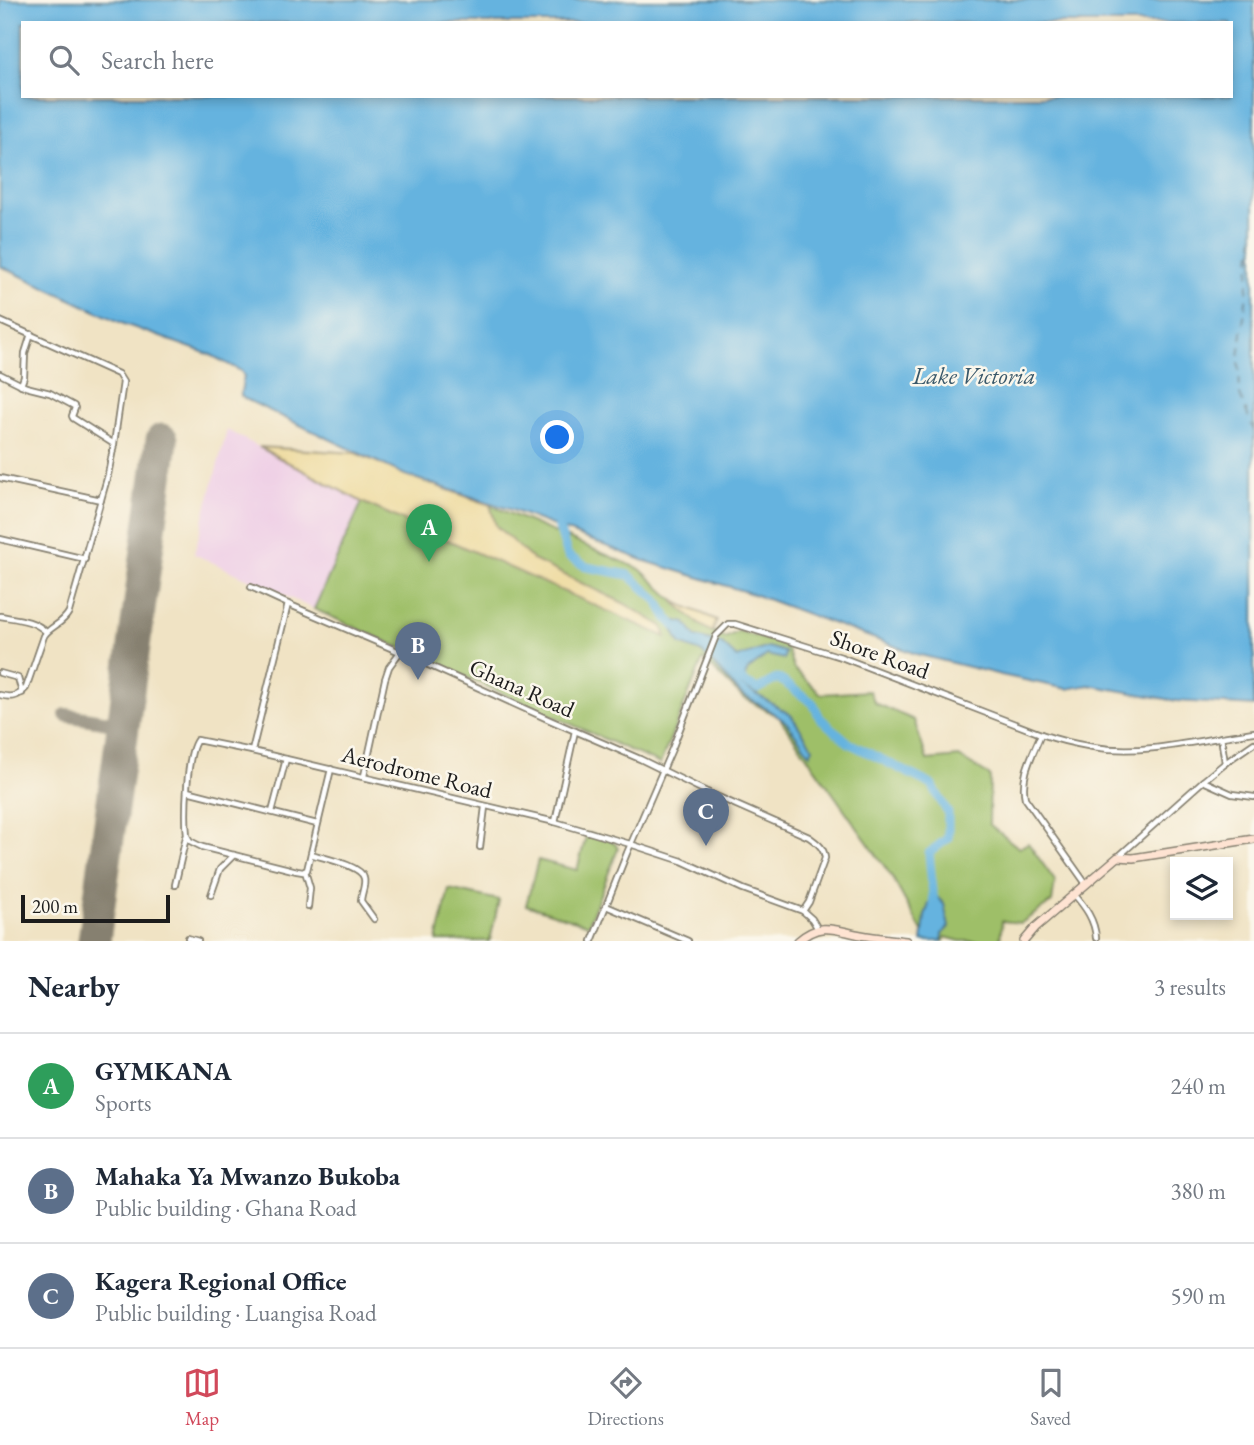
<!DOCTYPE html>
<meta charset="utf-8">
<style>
:root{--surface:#fff;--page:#f2f2f3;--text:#1f2937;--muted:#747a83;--line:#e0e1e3;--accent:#d1495b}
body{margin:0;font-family:"EB Garamond",serif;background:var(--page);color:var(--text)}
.controls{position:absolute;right:21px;bottom:21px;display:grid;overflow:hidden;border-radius:0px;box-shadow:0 4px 10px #0003}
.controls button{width:63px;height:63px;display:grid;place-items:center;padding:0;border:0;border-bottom:2px solid var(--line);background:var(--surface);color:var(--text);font:35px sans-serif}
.scale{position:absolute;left:21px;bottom:18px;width:149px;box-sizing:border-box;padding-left:7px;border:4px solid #1c1c1c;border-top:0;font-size:19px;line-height:24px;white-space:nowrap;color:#1c1c1c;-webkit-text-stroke:5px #fbf7ec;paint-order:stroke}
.you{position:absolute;left:558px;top:438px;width:24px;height:24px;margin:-18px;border:5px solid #fff;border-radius:50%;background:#1a73e8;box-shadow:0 0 0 10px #1a73e833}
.badge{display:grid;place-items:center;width:46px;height:46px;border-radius:50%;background:var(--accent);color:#fff;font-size:23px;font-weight:700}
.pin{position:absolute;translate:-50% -58px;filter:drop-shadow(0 2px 4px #0008)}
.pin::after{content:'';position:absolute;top:37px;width:24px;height:21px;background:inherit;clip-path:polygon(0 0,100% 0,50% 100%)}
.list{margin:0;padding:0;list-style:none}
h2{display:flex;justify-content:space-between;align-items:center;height:91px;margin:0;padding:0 28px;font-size:30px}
h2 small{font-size:23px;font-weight:400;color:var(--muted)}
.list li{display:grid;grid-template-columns:46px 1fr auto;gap:21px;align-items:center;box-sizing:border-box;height:105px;padding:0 28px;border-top:2px solid var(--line)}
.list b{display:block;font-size:26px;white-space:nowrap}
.list p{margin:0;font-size:23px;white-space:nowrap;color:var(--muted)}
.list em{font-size:23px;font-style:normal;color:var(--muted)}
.icon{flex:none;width:38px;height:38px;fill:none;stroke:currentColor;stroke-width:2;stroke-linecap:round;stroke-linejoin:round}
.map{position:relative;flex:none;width:1254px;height:941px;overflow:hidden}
.search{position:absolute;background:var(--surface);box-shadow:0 4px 10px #0003;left:21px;right:21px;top:21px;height:77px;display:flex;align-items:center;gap:18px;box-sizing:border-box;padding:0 24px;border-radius:0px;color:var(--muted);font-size:26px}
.sheet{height:406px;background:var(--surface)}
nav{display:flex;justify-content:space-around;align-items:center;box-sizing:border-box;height:98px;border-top:2px solid var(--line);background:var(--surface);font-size:19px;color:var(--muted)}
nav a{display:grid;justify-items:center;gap:4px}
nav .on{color:var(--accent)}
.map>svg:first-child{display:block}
.built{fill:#efd0e6}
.green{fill:#9ebf68;stroke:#5d6e42;stroke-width:2}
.sand{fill:#eeda9e;stroke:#857b5d;stroke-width:2}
.water{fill:#65b3df;stroke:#40687e;stroke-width:2;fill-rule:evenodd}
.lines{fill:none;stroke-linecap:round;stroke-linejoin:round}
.river{stroke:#65b3df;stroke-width:9}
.ferry{stroke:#39586a;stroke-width:2;stroke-dasharray:9 7;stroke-linecap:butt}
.taxiway{stroke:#868070;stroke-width:14}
.runway{stroke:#868070;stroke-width:33}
.street-casing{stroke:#868070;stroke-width:8}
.secondary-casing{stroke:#868070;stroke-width:10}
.street{stroke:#fff;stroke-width:4.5}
.secondary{stroke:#fee3d2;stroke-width:7}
.labels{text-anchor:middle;stroke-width:5;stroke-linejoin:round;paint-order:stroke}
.street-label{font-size:23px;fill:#1c1c1c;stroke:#fbf7ec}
.water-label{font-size:24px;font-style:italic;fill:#39586a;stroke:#fbf7ec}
</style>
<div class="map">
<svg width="1254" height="941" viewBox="0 0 1254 941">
<rect width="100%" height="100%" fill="#fbf7ec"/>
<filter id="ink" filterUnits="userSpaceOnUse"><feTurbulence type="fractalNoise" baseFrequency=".0143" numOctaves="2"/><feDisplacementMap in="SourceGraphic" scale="14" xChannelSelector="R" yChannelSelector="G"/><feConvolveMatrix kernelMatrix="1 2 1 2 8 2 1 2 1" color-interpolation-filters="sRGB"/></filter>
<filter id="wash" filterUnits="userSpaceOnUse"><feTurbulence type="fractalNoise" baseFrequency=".00686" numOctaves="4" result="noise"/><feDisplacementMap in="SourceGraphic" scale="28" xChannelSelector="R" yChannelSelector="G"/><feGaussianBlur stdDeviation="1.57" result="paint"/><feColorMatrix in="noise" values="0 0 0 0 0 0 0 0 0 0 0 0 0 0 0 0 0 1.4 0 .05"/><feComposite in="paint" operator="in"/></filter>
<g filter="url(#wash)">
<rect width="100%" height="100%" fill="#f0e3c4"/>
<path class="built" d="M 227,430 L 362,502 L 314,609 L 194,554 Z"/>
<g class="green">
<path d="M 362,502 L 665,636 L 662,626 L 623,603 L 533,560 L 496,526 L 490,505 L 640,569 L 699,624 L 725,638 L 739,631 L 786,646 L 794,669 L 821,694 L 869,691 L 875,703 L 914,720 L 927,760 L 959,757 L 990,776 L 989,824 L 1019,848 L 1028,843 L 1055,881 L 1052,902 L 1021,923 L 1002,921 L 1000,941 L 960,941 L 945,937 L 944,941 L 926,941 L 926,939 L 892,877 L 779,717 L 742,697 L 703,659 L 660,764 L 314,609 Z"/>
<path d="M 587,833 C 598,836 614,837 618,849 L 588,925 L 526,905 L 538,860 L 577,870 Z"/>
<path d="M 449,889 L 499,900 L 490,941 L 437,941 Z"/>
</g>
<g class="sand">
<path d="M 259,447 L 355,453 L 420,480 L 490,505 L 496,526 L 533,560 L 623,603 L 662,626 L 666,637 L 362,502 Z"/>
<path d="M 673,601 L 717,620 L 712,632 L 699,624 Z"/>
</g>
<g class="water">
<path d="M 0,0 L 1254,0 L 1254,706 L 1177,701 L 1089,685 L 1067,689 L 1001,675 L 916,654 L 753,594 L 645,561 L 515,511 L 405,475 L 245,399 L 241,396 L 241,392 L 244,376 L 241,371 L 211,355 L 124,324 L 0,266 ZM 23,23 L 1231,23 L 1231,96 L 23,96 Z"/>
<path d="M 668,619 L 686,623 L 696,637 L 722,644 L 737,658 L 768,647 L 785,652 L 784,659 L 767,655 L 748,670 L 741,685 L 791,715 L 813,748 L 810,754 L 786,722 L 767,709 L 741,694 L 703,653 L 680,644 Z"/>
<path d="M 933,893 L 944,904 L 949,927 L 942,934 L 942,941 L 922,941 L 925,915 Z"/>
</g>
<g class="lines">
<g class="river">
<path d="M 557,522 L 568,556 L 587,567 L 629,575 L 657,600 L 668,619 L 675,626"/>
<path d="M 737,672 L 743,682 L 758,689 L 778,678 L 813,703 L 820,718 L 849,743 L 932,785 L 948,813 L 948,838 L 929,853 L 934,904"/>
</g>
<path class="ferry" d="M 1254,235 L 1239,358 L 1240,395 L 1254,431"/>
<path class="taxiway" d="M 66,715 L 114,723"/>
<path class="runway" d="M 94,941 L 162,440"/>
</g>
</g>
<g filter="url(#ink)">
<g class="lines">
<defs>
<g id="street">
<path d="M 0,321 L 118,374 L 123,382 L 114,444 L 108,475 L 69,612 C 62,625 50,626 44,636 L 26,688 C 18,697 11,698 0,695"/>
<path d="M 0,374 L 26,387 L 50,393 L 74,406 L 75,408 L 72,416 L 73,418 L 114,444"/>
<path d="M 21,385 L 24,377 L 25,353 L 31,334"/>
<path d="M 0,478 L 101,500"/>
<path d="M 0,539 L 85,559"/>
<path d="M 251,587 L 288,604 L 393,649 L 552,721 L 640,759 L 707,792 L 809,837 C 817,843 824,847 825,858 L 809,902 L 803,911"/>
<path d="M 0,616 C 16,619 35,620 46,632"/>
<path d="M 0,673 L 18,678 L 22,693"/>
<path d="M 1041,734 C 1033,754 1020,776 1025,798 L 1086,884"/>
<path d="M 1221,737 L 1225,763"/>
<path d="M 252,751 L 288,604"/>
<path d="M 331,769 L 307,870 L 303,872 L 297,871 L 202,847 L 190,841 L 187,836 C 185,816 186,755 197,740 L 252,751 L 555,822 L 630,844 L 682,861 L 743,889 L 803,911 L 812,919 L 818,929"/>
<path d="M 364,776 L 385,679 L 389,667 L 400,652"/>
<path d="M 1203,781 L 1225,763 L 1254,743"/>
<path d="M 187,791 L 317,824"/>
<path d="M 272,812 L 286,759"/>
<path d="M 555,822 L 575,731"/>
<path d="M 480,847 L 485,807"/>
<path d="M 311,854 C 323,858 361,865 364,878 C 366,885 361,894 361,901 L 374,919"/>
<path d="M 1119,856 L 1203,781 L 1232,794 L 1254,797"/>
<path d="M 305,871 L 310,888 L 308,907"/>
<path d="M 175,885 L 186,837"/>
<path d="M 1074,894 C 1085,907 1095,920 1096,938"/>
<path d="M 211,895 L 220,869 L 234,855"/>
<path d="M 606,906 L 688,941"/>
<path d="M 188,938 L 198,941"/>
<path d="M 592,941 L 627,853 L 672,749 L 716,636 L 728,624 L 735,624 L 841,657 L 1041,734 C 1058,740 1075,744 1093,747 C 1147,756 1201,739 1254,732"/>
</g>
<g id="secondary">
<path d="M 798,941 C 821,921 835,930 861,935 C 876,938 891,939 906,941"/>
<path d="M 1024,941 L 1036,927 L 1118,857 L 1133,858 L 1254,839"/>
</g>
</defs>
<use href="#street" class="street-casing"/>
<use href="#secondary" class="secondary-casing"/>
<use href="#street" class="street"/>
<use href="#secondary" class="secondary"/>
</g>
</g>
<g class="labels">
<g class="street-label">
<text transform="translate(880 654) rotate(20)" y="8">Shore Road</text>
<text transform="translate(522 688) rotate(24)" y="8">Ghana Road</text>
<text transform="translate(417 772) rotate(14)" y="8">Aerodrome Road</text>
</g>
<g class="water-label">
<text x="974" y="384">Lake Victoria</text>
</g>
</g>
</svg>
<div class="controls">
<button><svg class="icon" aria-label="layers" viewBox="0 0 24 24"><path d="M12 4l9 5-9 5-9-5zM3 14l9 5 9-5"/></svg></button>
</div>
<div class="scale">200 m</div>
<div class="you"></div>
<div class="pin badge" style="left:429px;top:562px;background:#2e9e5b">A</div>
<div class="pin badge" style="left:418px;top:680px;background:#5c6f8a">B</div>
<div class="pin badge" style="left:706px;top:846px;background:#5c6f8a">C</div>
<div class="search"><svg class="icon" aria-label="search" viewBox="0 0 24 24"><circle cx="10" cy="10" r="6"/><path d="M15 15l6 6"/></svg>Search here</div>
</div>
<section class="sheet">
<h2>Nearby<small>3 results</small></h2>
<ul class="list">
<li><span class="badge" style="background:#2e9e5b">A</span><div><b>GYMKANA</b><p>Sports</p></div><em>240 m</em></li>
<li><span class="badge" style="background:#5c6f8a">B</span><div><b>Mahaka Ya Mwanzo Bukoba</b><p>Public building · Ghana Road</p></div><em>380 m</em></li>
<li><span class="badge" style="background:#5c6f8a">C</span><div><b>Kagera Regional Office</b><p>Public building · Luangisa Road</p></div><em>590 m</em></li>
</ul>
</section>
<nav>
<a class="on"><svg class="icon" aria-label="map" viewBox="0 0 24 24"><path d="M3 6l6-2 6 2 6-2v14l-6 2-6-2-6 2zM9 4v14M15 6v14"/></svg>Map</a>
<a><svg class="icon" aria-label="directions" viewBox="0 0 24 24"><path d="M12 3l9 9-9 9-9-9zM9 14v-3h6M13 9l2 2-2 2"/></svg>Directions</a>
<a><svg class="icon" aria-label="saved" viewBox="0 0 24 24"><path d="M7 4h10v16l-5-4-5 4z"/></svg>Saved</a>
</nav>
